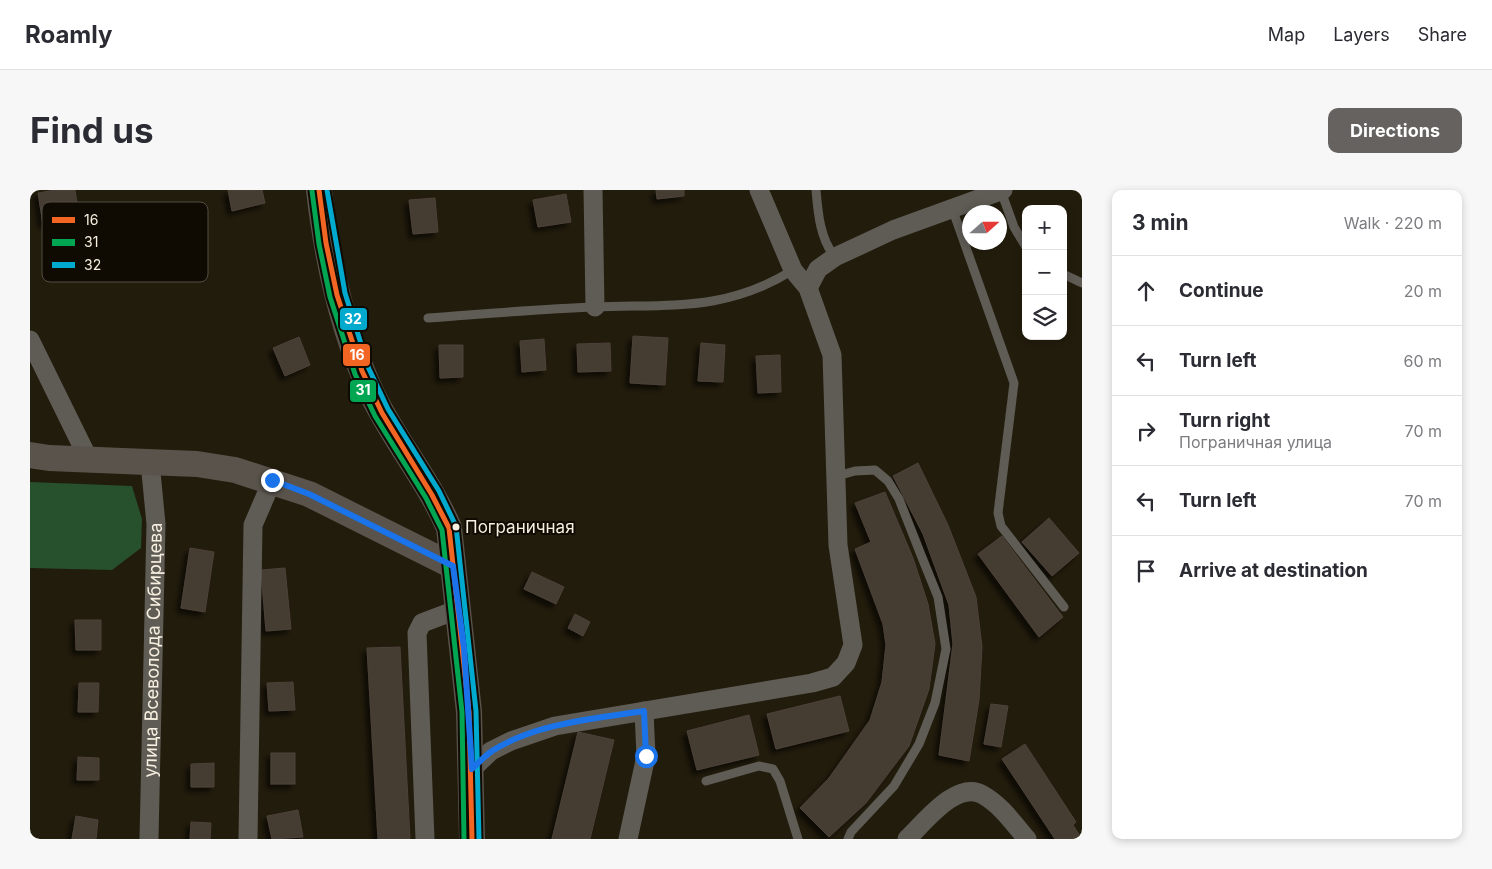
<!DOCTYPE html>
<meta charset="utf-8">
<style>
:root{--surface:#fff;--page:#f7f7f7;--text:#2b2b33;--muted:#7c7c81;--line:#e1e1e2;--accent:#65625f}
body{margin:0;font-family:Inter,sans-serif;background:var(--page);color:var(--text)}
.controls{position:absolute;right:15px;top:15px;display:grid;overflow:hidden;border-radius:10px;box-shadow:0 2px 8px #0003}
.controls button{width:45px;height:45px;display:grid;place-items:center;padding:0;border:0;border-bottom:1px solid var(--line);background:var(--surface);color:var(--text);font:25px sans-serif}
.compass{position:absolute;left:932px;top:15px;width:45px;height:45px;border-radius:50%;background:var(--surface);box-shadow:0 2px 8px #0003;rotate:69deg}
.stop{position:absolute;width:15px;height:15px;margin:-11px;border:4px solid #1a73e8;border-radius:50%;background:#fff}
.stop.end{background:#1a73e8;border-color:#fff;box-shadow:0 1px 5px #0008}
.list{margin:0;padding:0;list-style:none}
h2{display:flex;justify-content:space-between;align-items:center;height:65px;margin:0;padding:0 20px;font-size:21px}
h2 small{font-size:16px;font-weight:400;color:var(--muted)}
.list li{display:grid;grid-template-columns:32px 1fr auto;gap:15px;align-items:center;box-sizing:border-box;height:70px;padding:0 20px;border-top:1px solid var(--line)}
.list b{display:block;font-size:19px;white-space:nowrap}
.list p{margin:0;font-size:16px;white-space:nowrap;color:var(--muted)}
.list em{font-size:16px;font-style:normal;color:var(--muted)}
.icon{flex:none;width:28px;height:28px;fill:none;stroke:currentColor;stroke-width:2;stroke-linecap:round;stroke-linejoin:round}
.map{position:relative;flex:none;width:1052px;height:649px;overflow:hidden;border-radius:10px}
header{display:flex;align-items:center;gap:30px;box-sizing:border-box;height:70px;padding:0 25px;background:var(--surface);border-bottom:1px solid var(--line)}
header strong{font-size:24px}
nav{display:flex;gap:28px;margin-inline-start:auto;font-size:18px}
.intro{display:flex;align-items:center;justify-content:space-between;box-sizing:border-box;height:120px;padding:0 30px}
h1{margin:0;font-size:35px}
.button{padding:12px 22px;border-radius:10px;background:var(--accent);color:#fff;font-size:18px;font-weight:700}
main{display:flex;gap:30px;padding:0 30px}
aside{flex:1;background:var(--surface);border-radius:10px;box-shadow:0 2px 8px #0003}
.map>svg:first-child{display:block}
.forest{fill:#27502c}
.building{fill:#443c32;stroke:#4c423a;filter:url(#shadow)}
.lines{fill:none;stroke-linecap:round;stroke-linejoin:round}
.service{stroke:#5f5c56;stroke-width:9}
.minor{stroke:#5f5c56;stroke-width:19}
.secondary{stroke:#59534b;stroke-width:26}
.bus-1-casing{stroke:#0f0a02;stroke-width:9}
.bus-2-casing{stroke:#0f0a02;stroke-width:9}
.bus-3-casing{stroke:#0f0a02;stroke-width:9}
.bus-1{stroke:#f26522;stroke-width:5}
.bus-2{stroke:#00a651;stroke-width:5}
.bus-3{stroke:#00a9ce;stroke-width:5}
.route{stroke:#1a73e8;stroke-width:6}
.bus-dot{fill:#f7efdf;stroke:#0f0a02;stroke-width:2}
.labels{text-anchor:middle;stroke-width:4;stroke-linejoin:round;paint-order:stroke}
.bus-label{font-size:17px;fill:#f7efdf;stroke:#0f0a02;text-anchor:start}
.street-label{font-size:18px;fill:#f7efdf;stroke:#0f0a02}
.key{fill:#0f0a02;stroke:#554f44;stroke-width:1}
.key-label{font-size:14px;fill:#f7efdf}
.line-badge{stroke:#0f0a02;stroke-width:2}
.badge-label{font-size:14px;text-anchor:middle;font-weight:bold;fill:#fff}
</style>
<header>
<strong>Roamly</strong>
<nav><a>Map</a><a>Layers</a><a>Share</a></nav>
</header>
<div class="intro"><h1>Find us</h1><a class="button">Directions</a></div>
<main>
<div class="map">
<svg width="1052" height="649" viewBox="0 0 1052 649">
<defs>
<filter id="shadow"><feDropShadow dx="-4.5" dy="4.5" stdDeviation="2.5" flood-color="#0009"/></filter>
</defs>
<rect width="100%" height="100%" fill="#221c0c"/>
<path class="forest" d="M 0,292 L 102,296 L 112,329 L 111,358 L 82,380 L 0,378 Z"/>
<g class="building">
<path d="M 25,0 L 45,0 L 49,27 L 13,34 L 8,3 Z"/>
<path d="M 198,0 L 232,0 L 235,13 L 202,21 Z"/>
<path d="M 626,0 L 654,0 L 654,6 L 627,9 Z"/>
<path d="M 536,4 L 541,32 L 508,37 L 503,10 Z"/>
<path d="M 405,8 L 408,42 L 383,44 L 379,10 Z"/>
<path d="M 603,146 L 638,148 L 635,195 L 600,193 Z"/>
<path d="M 269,147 L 280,175 L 255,186 L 243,158 Z"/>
<path d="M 514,149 L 516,180 L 492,182 L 490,151 Z"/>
<path d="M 580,153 L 581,181 L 548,182 L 547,154 Z"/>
<path d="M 671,153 L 695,155 L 693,192 L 668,191 Z"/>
<path d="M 409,155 L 433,155 L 433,187 L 410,188 Z"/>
<path d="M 750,165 L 751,202 L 728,203 L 726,166 Z"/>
<path d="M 888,273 L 918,335 L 946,407 L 952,457 L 949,510 L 939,571 L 909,565 L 923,454 L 919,415 L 893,344 L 863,286 Z"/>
<path d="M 855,302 L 883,368 L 898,414 L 905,454 L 899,499 L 879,556 L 836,613 L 799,647 L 770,618 L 799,588 L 840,530 L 852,492 L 856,455 L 853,434 L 825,359 L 841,352 L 825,313 Z"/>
<path d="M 1019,328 L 1049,363 L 1022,386 L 992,352 Z"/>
<path d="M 972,346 L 1033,427 L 1009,447 L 948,364 Z"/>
<path d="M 160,358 L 184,362 L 175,422 L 151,418 Z"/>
<path d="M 255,378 L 261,439 L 236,441 L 231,380 Z"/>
<path d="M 502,382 L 534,397 L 526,414 L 494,399 Z"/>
<path d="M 545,424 L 560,432 L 553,446 L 538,438 Z"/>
<path d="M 45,430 L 71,430 L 71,460 L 46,460 Z"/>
<path d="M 370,457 L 380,649 L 348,649 L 337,458 Z"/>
<path d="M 263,492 L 265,520 L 239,521 L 237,493 Z"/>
<path d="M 49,493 L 69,493 L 68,522 L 48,522 Z"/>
<path d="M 810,506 L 819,541 L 746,559 L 737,524 Z"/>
<path d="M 961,514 L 978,516 L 971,557 L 954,554 Z"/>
<path d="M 719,525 L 729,565 L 667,580 L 657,541 Z"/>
<path d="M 548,542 L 584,550 L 560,649 L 522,649 Z"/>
<path d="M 995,554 L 1046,632 L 1043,635 L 1052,649 L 1025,649 L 972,569 Z"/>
<rect x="241" y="563" width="24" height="31"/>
<path d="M 48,567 L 69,568 L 69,590 L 47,590 Z"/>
<path d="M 184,573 L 184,597 L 161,597 L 161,574 Z"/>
<path d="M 268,620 L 273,647 L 242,649 L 237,626 Z"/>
<path d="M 46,626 L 68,630 L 66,649 L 42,649 Z"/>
<path d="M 161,632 L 181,633 L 180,649 L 160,649 Z"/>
</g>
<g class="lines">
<g class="service">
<path d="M 786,0 C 788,23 790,49 805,67"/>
<path d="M 971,1 L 984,37 L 996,57"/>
<path d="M 922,18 L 984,193 L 968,323 L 971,336 L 1034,417"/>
<path d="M 1033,84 L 1052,93"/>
<path d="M 398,128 C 454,124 509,119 565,117 C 640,114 696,122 763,80"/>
<path d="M 807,286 L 825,281 L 845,280 L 858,291 L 869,309 L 891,365 L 908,407 L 916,459 L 905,513 L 889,554 L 864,596 L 821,642 L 818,649"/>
<path d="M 676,591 L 729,576 L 743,579 L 750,591 L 768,649"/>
</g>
<g class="minor">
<path d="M 563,0 L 565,117"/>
<path d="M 778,98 L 788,79 L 805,67 L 863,40 L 973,0"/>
<path d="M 0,150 L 59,270"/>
<path d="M 442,579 L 461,561 L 481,551 L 525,536 L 782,493 L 803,487 L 816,473 L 823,455 L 808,355 L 802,165 L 778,98 L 763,80 L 729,0"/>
<path id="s1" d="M 119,649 L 126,334 L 120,272"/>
<path d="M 218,649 L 223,335 L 242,291"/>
<path d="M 395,649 L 387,443 L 392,433 L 429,419"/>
<path d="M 598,649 L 616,566 L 614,521"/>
<path d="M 877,649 C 894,633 927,589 953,605 C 971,615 984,634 997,649"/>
</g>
<g class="secondary">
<path d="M 289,0 C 297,71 312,141 343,206 C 365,251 400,293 419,338 L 439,522 L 442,649"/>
<path d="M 0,265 L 19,268 L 167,274 L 205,280 L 279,304 L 423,376"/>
</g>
<defs>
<path id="bus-1" d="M 289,0 L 296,53 L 307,105 L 332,181 L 352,223 L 402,305 L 419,338 L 439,522 L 442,649"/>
<path id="bus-2" d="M 282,1 L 289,54 L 300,107 L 325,184 L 345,226 L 396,308 L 412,340 L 432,522 L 434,649"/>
<path id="bus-3" d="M 297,0 L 315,103 L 339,179 L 358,219 L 409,301 L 426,336 L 446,521 L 449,649"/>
</defs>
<use href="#bus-1" class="bus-1-casing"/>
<use href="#bus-2" class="bus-2-casing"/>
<use href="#bus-3" class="bus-3-casing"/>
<use href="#bus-1" class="bus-1"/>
<use href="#bus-2" class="bus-2"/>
<use href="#bus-3" class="bus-3"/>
</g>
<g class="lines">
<path class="route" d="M 242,290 L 279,304 L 423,376 L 434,458 L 442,579 C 448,573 455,566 462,561 C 506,533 564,529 614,521 L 616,566"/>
</g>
<circle class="bus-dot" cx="426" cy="337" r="4.5"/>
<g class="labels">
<g class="bus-label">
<text x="435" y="343">Пограничная</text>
</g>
<g class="street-label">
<text dy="6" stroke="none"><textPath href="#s1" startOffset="189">улица Всеволода Сибирцева</textPath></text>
</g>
</g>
<rect x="12" y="12" width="166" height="80" rx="8" class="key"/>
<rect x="22" y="27" width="23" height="6" fill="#f26522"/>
<rect x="22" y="49" width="23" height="7" fill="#00a651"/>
<rect x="22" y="72" width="23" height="6" fill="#00a9ce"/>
<g class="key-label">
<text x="54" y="35">16</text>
<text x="54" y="57">31</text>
<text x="54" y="80">32</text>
</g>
<g class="line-badge">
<rect x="309" y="117" width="29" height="24" rx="5" fill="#00a9ce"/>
<rect x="312" y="153" width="29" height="24" rx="5" fill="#f26522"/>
<rect x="319" y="189" width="28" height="24" rx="5" fill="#00a651"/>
</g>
<g class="badge-label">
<text x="323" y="134">32</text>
<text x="327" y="170">16</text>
<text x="333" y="205">31</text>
</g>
</svg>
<div class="controls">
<button>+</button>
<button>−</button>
<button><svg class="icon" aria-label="layers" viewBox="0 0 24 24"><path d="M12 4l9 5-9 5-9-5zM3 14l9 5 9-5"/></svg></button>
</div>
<svg class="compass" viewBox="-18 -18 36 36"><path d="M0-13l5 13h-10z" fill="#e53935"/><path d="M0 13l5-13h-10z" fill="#7c7c81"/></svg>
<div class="stop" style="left:616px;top:566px"></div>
<div class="stop end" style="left:242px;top:290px"></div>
</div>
<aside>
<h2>3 min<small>Walk · 220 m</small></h2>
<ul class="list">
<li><svg class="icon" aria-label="ahead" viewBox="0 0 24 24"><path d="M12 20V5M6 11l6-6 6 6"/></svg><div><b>Continue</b></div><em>20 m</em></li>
<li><svg class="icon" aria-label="left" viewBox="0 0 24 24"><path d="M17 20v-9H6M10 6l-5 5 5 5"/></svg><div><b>Turn left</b></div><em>60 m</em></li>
<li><svg class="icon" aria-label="right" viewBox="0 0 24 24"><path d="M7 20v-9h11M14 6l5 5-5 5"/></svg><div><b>Turn right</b><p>Пограничная улица</p></div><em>70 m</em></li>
<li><svg class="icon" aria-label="left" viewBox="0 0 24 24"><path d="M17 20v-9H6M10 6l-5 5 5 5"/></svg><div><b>Turn left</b></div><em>70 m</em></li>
<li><svg class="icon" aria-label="arrive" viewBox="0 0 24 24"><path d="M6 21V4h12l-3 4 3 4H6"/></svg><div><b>Arrive at destination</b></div></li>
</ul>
</aside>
</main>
